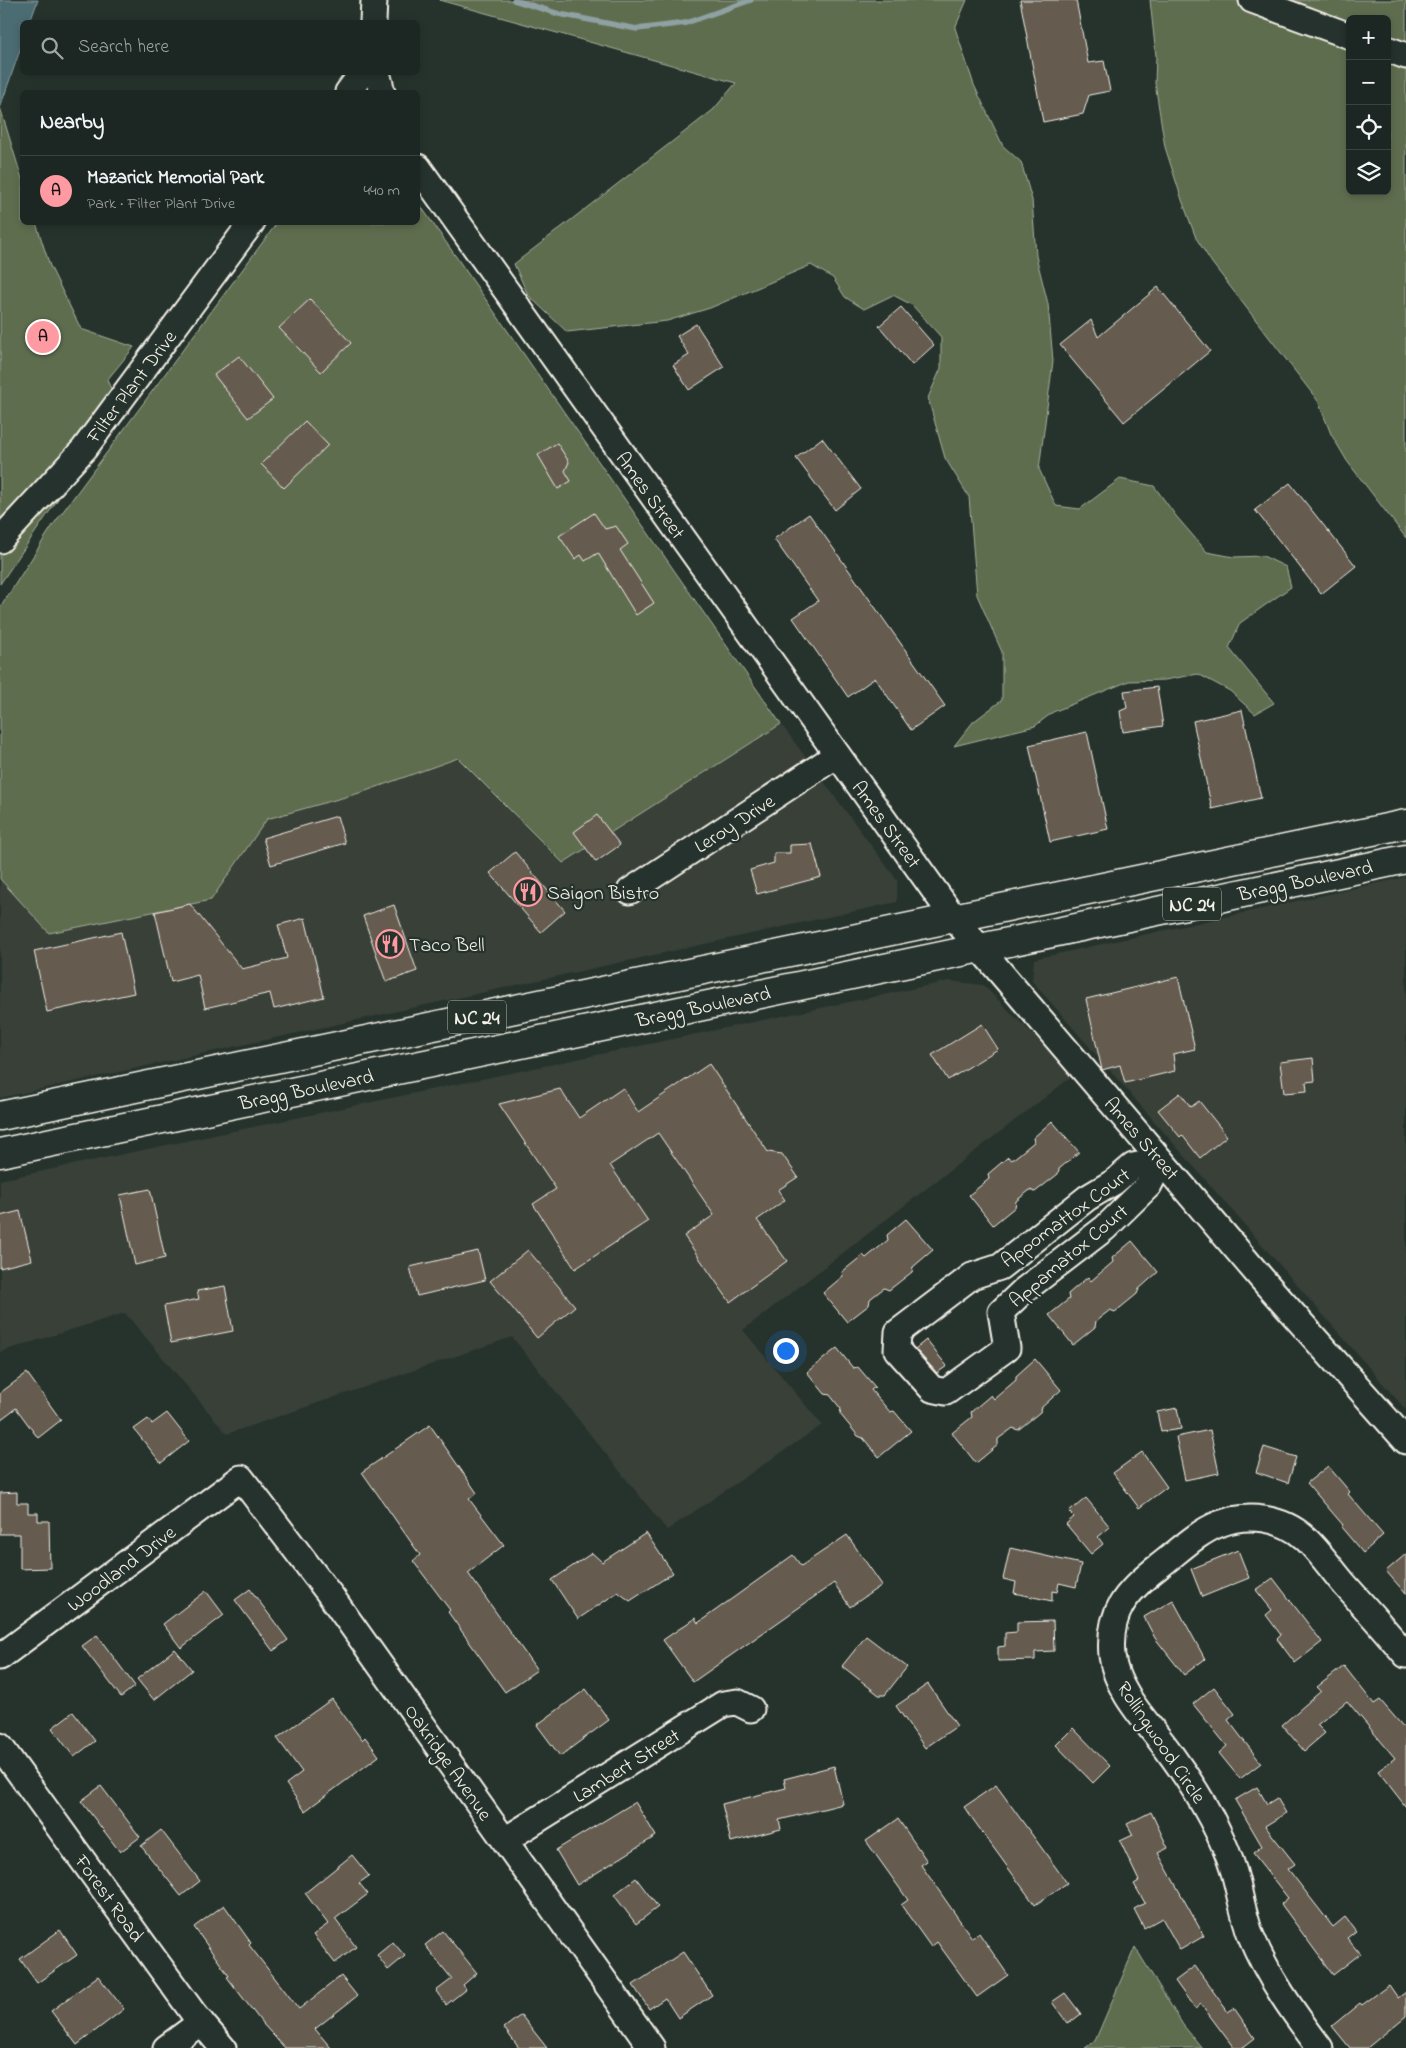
<!DOCTYPE html>
<meta charset="utf-8">
<style>
:root{--surface:#1c2622;--page:#252e2a;--text:#f1f3f6;--muted:#a0a5a5;--line:#3a4340;--accent:#ff9aa2}
body{margin:0;font-family:"Indie Flower",sans-serif;background:var(--page);color:var(--text)}
.controls{position:absolute;right:15px;top:15px;display:grid;overflow:hidden;border-radius:8px;box-shadow:0 2px 8px #0003}
.controls button{width:45px;height:45px;display:grid;place-items:center;padding:0;border:0;border-bottom:1px solid var(--line);background:var(--surface);color:var(--text);font:25px sans-serif}
.you{position:absolute;left:785px;top:1350px;width:18px;height:18px;margin:-12px;border:4px solid #fff;border-radius:50%;background:#1a73e8;box-shadow:0 0 0 8px #1a73e833}
.badge{display:grid;place-items:center;width:32px;height:32px;border-radius:50%;background:var(--accent);color:#111;font-size:16px;font-weight:700}
.pin{position:absolute;translate:-50% -50%;border:2px solid #fff;box-shadow:0 1px 5px #0006}
.list{margin:0;padding:0;list-style:none}
h2{display:flex;justify-content:space-between;align-items:center;height:65px;margin:0;padding:0 20px;font-size:21px}
h2 small{font-size:16px;font-weight:400;color:var(--muted)}
.list li{display:grid;grid-template-columns:32px 1fr auto;gap:15px;align-items:center;box-sizing:border-box;height:70px;padding:0 20px;border-top:1px solid var(--line)}
.list b{display:block;font-size:19px;white-space:nowrap}
.list p{margin:0;font-size:16px;white-space:nowrap;color:var(--muted)}
.list em{font-size:16px;font-style:normal;color:var(--muted)}
.icon{flex:none;width:28px;height:28px;fill:none;stroke:currentColor;stroke-width:2;stroke-linecap:round;stroke-linejoin:round}
.map{position:relative;flex:none;width:1406px;height:2048px;overflow:hidden}
.search{position:absolute;background:var(--surface);box-shadow:0 2px 8px #0003;left:20px;top:20px;width:400px;height:55px;display:flex;align-items:center;gap:12px;box-sizing:border-box;padding:0 18px;border-radius:8px;color:var(--muted);font-size:19px}
.panel{position:absolute;background:var(--surface);box-shadow:0 2px 8px #0003;left:20px;top:90px;width:400px;height:135px;border-radius:8px}
.map>svg:first-child{display:block}
.built{fill:#393f38}
.green{fill:#5e6d50;stroke:#a9af9c;fill-rule:evenodd}
.water{fill:#4c6c73;stroke:#8fa1a2}
.lines{fill:none;stroke-linecap:round;stroke-linejoin:round}
.stream{stroke:#8fa1a2;stroke-width:5.5}
.building{fill:#655b50;stroke:#f4f1e8}
.minor-casing{stroke:#f4f1e8;stroke-width:29}
.major-casing{stroke:#f4f1e8;stroke-width:31}
.minor{stroke:#26332d;stroke-width:25}
.major{stroke:#26332d;stroke-width:28}
.labels{text-anchor:middle;stroke-width:4.5;stroke-linejoin:round;paint-order:stroke}
.shield{fill:#26332d;stroke:#b6b8b0;stroke-width:1}
.shield-label{font-size:19px;font-weight:bold;fill:#f4f1e8}
.street-label{font-size:20px;fill:#f4f1e8;stroke:#26332d}
.poi-label{font-size:20px;fill:#f4f1e8;stroke:#26332d;text-anchor:start}
</style>
<div class="map">
<svg width="1406" height="2048" viewBox="0 0 1406 2048">
<rect width="100%" height="100%" fill="#26332d"/>
<filter id="ink" filterUnits="userSpaceOnUse"><feTurbulence type="fractalNoise" baseFrequency=".02" numOctaves="2"/><feDisplacementMap in="SourceGraphic" scale="10" xChannelSelector="R" yChannelSelector="G"/><feConvolveMatrix kernelMatrix="1 2 1 2 8 2 1 2 1" color-interpolation-filters="sRGB"/></filter>
<g filter="url(#ink)">
<g class="built">
<path d="M 781,724 L 897,880 L 897,902 L 0,1098 L 0,879 L 49,933 L 210,900 L 267,819 L 363,792 L 458,758 L 563,863 Z"/>
<path d="M 1406,877 L 1406,1410 L 1032,981 L 1034,959 Z"/>
<path d="M 949,981 L 983,985 L 1074,1075 L 743,1330 L 822,1425 L 667,1530 L 512,1337 L 227,1434 L 125,1313 L 0,1352 L 0,1180 Z"/>
</g>
<g class="green">
<path d="M 439,0 L 967,0 L 955,28 L 974,85 L 1003,146 L 1021,162 L 1032,200 L 1036,256 L 1048,304 L 1053,361 L 1039,469 L 1056,506 L 1080,509 L 1120,479 L 1154,486 L 1176,516 L 1207,552 L 1234,557 L 1263,556 L 1286,567 L 1291,587 L 1240,623 L 1229,648 L 1274,703 L 1255,714 L 1230,691 L 1198,674 L 1165,680 L 1129,681 L 1053,712 L 1035,726 L 954,746 L 973,722 L 1002,700 L 1002,652 L 977,595 L 969,497 L 945,458 L 928,398 L 941,368 L 941,337 L 912,305 L 893,295 L 864,309 L 845,297 L 833,278 L 811,265 L 710,308 L 667,321 L 567,332 L 528,295 L 514,264 L 713,110 L 736,83 Z"/>
<path d="M 1150,0 L 1406,0 L 1406,538 L 1347,461 L 1331,434 L 1318,401 L 1212,263 L 1196,238 L 1182,200 L 1165,147 L 1155,83 L 1156,56 ZM 1350,19 L 1387,19 L 1387,191 L 1350,191 Z"/>
<path d="M 0,107 L 22,179 L 22,222 L 36,223 L 50,266 L 81,329 L 134,347 L 107,380 L 120,408 L 0,584 Z"/>
<path d="M 418,202 L 781,724 L 563,863 L 458,758 L 363,792 L 267,819 L 211,900 L 49,933 L 0,879 L 0,608 L 53,525 L 277,223 L 418,222 Z"/>
<path d="M 1135,1947 L 1183,2025 L 1202,2048 L 1085,2048 L 1095,2041 Z"/>
</g>
<path class="water" d="M 0,0 L 38,0 L 30,22 L 22,22 L 22,44 L 0,108 Z"/>
<g class="lines">
<path class="stream" d="M 514,0 L 559,14 L 637,29 L 686,23 L 751,0"/>
</g>
<g class="building">
<path d="M 1020,0 L 1076,0 L 1088,63 L 1104,61 L 1110,91 L 1089,95 L 1083,114 L 1043,122 Z"/>
<path d="M 1158,287 L 1210,351 L 1124,422 L 1060,345 L 1091,320 L 1098,337 Z"/>
<path d="M 310,299 L 351,343 L 321,372 L 279,328 Z"/>
<path d="M 901,307 L 934,345 L 912,365 L 879,326 Z"/>
<path d="M 696,324 L 724,367 L 689,390 L 673,365 L 689,355 L 677,336 Z"/>
<path d="M 239,356 L 273,399 L 248,418 L 214,375 Z"/>
<path d="M 305,421 L 328,445 L 284,488 L 261,464 Z"/>
<path d="M 822,438 L 861,489 L 835,510 L 796,458 Z"/>
<path d="M 557,443 L 569,462 L 565,471 L 571,481 L 558,489 L 538,455 Z"/>
<path d="M 1290,483 L 1356,566 L 1321,594 L 1255,510 Z"/>
<path d="M 594,513 L 605,529 L 616,526 L 628,544 L 620,550 L 654,603 L 636,615 L 598,553 L 585,561 L 581,555 L 575,559 L 559,536 Z"/>
<path d="M 809,514 L 945,706 L 911,730 L 875,678 L 848,697 L 793,618 L 818,601 L 774,539 Z"/>
<path d="M 1157,687 L 1163,726 L 1123,732 L 1120,711 L 1127,708 L 1124,691 Z"/>
<path d="M 1242,710 L 1261,798 L 1212,809 L 1193,721 Z"/>
<path d="M 1087,732 L 1108,829 L 1050,842 L 1029,745 Z"/>
<path d="M 597,815 L 620,845 L 596,862 L 574,832 Z"/>
<path d="M 337,816 L 345,843 L 271,865 L 263,838 Z"/>
<path d="M 812,844 L 821,877 L 757,894 L 750,870 L 774,863 L 774,853 L 790,853 L 790,845 Z"/>
<path d="M 515,852 L 565,911 L 541,932 L 490,873 Z"/>
<path d="M 190,904 L 242,969 L 287,958 L 278,925 L 305,918 L 324,997 L 274,1009 L 270,993 L 205,1008 L 198,975 L 171,982 L 155,912 Z"/>
<path d="M 394,905 L 417,971 L 386,982 L 363,916 Z"/>
<path d="M 121,932 L 134,993 L 47,1012 L 34,951 Z"/>
<path d="M 1178,977 L 1195,1049 L 1173,1054 L 1175,1071 L 1125,1083 L 1120,1065 L 1102,1070 L 1086,999 Z"/>
<path d="M 982,1024 L 998,1049 L 948,1080 L 932,1055 Z"/>
<path d="M 1313,1058 L 1315,1081 L 1306,1082 L 1307,1091 L 1284,1093 L 1280,1062 Z"/>
<path d="M 709,1064 L 768,1152 L 782,1154 L 798,1177 L 778,1190 L 785,1200 L 757,1220 L 787,1261 L 730,1302 L 684,1236 L 714,1215 L 658,1133 L 610,1165 L 648,1221 L 575,1269 L 533,1204 L 556,1189 L 499,1104 L 560,1089 L 579,1118 L 623,1088 L 638,1112 Z"/>
<path d="M 1180,1093 L 1191,1107 L 1199,1101 L 1227,1136 L 1200,1158 L 1182,1135 L 1180,1137 L 1158,1110 Z"/>
<path d="M 1052,1121 L 1079,1152 L 1059,1169 L 1058,1174 L 1035,1192 L 1030,1190 L 1016,1201 L 1015,1207 L 993,1225 L 969,1195 L 989,1179 L 988,1174 L 1008,1157 L 1012,1160 L 1034,1142 L 1033,1138 Z"/>
<path d="M 150,1189 L 165,1258 L 135,1265 L 120,1195 Z"/>
<path d="M 20,1211 L 32,1260 L 0,1268 L 0,1216 Z"/>
<path d="M 906,1219 L 933,1250 L 913,1267 L 912,1272 L 889,1290 L 884,1288 L 870,1299 L 869,1305 L 847,1322 L 823,1293 L 843,1276 L 842,1272 L 863,1255 L 866,1258 L 888,1240 L 887,1235 Z"/>
<path d="M 1132,1241 L 1158,1272 L 1139,1289 L 1137,1294 L 1115,1312 L 1110,1310 L 1096,1321 L 1095,1327 L 1073,1345 L 1049,1315 L 1069,1299 L 1068,1294 L 1088,1277 L 1091,1281 L 1113,1262 L 1112,1258 Z"/>
<path d="M 528,1250 L 575,1306 L 537,1338 L 490,1281 Z"/>
<path d="M 478,1251 L 485,1280 L 417,1296 L 410,1267 Z"/>
<path d="M 225,1286 L 233,1331 L 171,1343 L 164,1306 L 199,1299 L 197,1291 Z"/>
<path d="M 926,1340 L 947,1366 L 937,1373 L 915,1349 Z"/>
<path d="M 837,1348 L 853,1368 L 858,1367 L 875,1387 L 871,1390 L 890,1412 L 894,1411 L 911,1431 L 879,1457 L 863,1438 L 858,1436 L 840,1414 L 841,1409 L 830,1395 L 825,1394 L 807,1372 Z"/>
<path d="M 1035,1359 L 1061,1390 L 1042,1407 L 1040,1412 L 1018,1430 L 1013,1428 L 998,1439 L 998,1445 L 976,1463 L 952,1433 L 972,1417 L 971,1412 L 991,1395 L 994,1399 L 1016,1380 L 1016,1376 Z"/>
<path d="M 27,1373 L 61,1420 L 38,1438 L 16,1408 L 0,1420 L 0,1393 Z"/>
<path d="M 1177,1408 L 1181,1429 L 1161,1432 L 1157,1412 Z"/>
<path d="M 167,1413 L 189,1441 L 161,1463 L 134,1429 L 148,1419 L 152,1424 Z"/>
<path d="M 430,1425 L 477,1493 L 469,1499 L 504,1545 L 468,1573 L 537,1670 L 505,1692 L 448,1612 L 450,1610 L 413,1561 L 420,1555 L 362,1472 Z"/>
<path d="M 1210,1430 L 1219,1473 L 1185,1480 L 1176,1437 Z"/>
<path d="M 1264,1447 L 1296,1457 L 1288,1483 L 1256,1472 Z"/>
<path d="M 1142,1452 L 1167,1487 L 1139,1508 L 1113,1473 Z"/>
<path d="M 1328,1466 L 1350,1492 L 1348,1494 L 1383,1535 L 1363,1553 L 1341,1527 L 1343,1525 L 1307,1483 Z"/>
<path d="M 17,1492 L 17,1503 L 28,1503 L 28,1513 L 38,1513 L 38,1521 L 49,1521 L 50,1568 L 20,1569 L 20,1534 L 0,1534 L 0,1493 Z"/>
<path d="M 1086,1498 L 1110,1527 L 1098,1537 L 1103,1544 L 1091,1554 L 1066,1524 L 1074,1517 L 1069,1512 Z"/>
<path d="M 646,1533 L 673,1573 L 630,1601 L 618,1592 L 578,1619 L 552,1580 L 592,1553 L 602,1562 Z"/>
<path d="M 847,1535 L 882,1585 L 850,1607 L 834,1583 L 693,1682 L 663,1640 L 695,1618 L 698,1623 L 793,1555 L 801,1566 Z"/>
<path d="M 1010,1548 L 1081,1564 L 1076,1587 L 1059,1583 L 1057,1592 L 1052,1591 L 1052,1601 L 1014,1593 L 1016,1582 L 1003,1579 Z"/>
<path d="M 1238,1550 L 1249,1578 L 1202,1597 L 1191,1569 Z"/>
<path d="M 1406,1554 L 1406,1594 L 1386,1571 Z"/>
<path d="M 1273,1578 L 1322,1642 L 1295,1663 L 1277,1639 L 1281,1635 L 1266,1615 L 1272,1610 L 1256,1590 Z"/>
<path d="M 250,1589 L 288,1640 L 273,1651 L 235,1600 Z"/>
<path d="M 206,1591 L 224,1615 L 181,1648 L 163,1624 Z"/>
<path d="M 1173,1600 L 1205,1659 L 1184,1675 L 1155,1638 L 1144,1617 Z"/>
<path d="M 1053,1621 L 1054,1651 L 1035,1652 L 1035,1660 L 998,1661 L 998,1647 L 1005,1646 L 1005,1633 L 1017,1632 L 1017,1622 Z"/>
<path d="M 97,1635 L 135,1686 L 121,1697 L 82,1646 Z"/>
<path d="M 866,1636 L 907,1667 L 885,1695 L 879,1695 L 842,1666 Z"/>
<path d="M 175,1649 L 192,1670 L 154,1700 L 137,1679 Z"/>
<path d="M 1344,1666 L 1374,1704 L 1380,1700 L 1406,1730 L 1406,1807 L 1378,1771 L 1395,1758 L 1347,1701 L 1317,1725 L 1325,1733 L 1304,1751 L 1282,1725 L 1321,1691 L 1317,1687 Z"/>
<path d="M 928,1684 L 957,1726 L 925,1748 L 896,1706 Z"/>
<path d="M 1214,1687 L 1235,1714 L 1228,1720 L 1261,1763 L 1240,1779 L 1219,1753 L 1227,1746 L 1193,1704 Z"/>
<path d="M 586,1689 L 609,1720 L 560,1756 L 537,1725 Z"/>
<path d="M 332,1699 L 362,1740 L 365,1737 L 379,1756 L 305,1811 L 286,1784 L 302,1772 L 277,1738 Z"/>
<path d="M 73,1712 L 95,1741 L 74,1757 L 52,1728 Z"/>
<path d="M 1073,1728 L 1110,1766 L 1093,1783 L 1056,1745 Z"/>
<path d="M 834,1766 L 843,1804 L 779,1820 L 781,1829 L 731,1842 L 722,1804 L 786,1788 L 784,1779 Z"/>
<path d="M 996,1785 L 1067,1883 L 1035,1905 L 964,1807 Z"/>
<path d="M 101,1786 L 140,1837 L 120,1852 L 81,1801 Z"/>
<path d="M 1257,1787 L 1267,1804 L 1277,1798 L 1286,1813 L 1265,1826 L 1295,1864 L 1288,1869 L 1333,1927 L 1345,1917 L 1356,1931 L 1347,1938 L 1360,1954 L 1333,1975 L 1281,1904 L 1288,1898 L 1253,1853 L 1262,1846 L 1235,1800 Z"/>
<path d="M 635,1802 L 656,1836 L 577,1885 L 556,1850 Z"/>
<path d="M 1151,1812 L 1168,1848 L 1158,1853 L 1204,1936 L 1180,1950 L 1162,1918 L 1144,1928 L 1134,1909 L 1145,1903 L 1134,1884 L 1139,1881 L 1120,1841 L 1133,1835 L 1127,1824 Z"/>
<path d="M 898,1819 L 927,1861 L 921,1865 L 972,1938 L 979,1933 L 1008,1975 L 977,1997 L 937,1942 L 931,1947 L 901,1905 L 908,1900 L 866,1841 Z"/>
<path d="M 161,1830 L 200,1881 L 181,1896 L 141,1846 Z"/>
<path d="M 352,1855 L 369,1876 L 359,1883 L 368,1894 L 335,1919 L 356,1947 L 335,1963 L 313,1935 L 328,1924 L 305,1893 Z"/>
<path d="M 636,1878 L 658,1907 L 636,1924 L 614,1895 Z"/>
<path d="M 224,1905 L 251,1943 L 249,1945 L 299,2009 L 341,1976 L 357,1996 L 315,2029 L 331,2048 L 285,2048 L 262,2023 L 227,1977 L 229,1976 L 194,1927 Z"/>
<path d="M 60,1930 L 77,1955 L 37,1983 L 20,1959 Z"/>
<path d="M 443,1931 L 477,1973 L 463,1985 L 466,1989 L 446,2005 L 436,1991 L 452,1979 L 425,1945 Z"/>
<path d="M 393,1942 L 405,1956 L 388,1970 L 377,1955 Z"/>
<path d="M 683,1952 L 712,1995 L 678,2018 L 665,1998 L 649,2009 L 633,1985 Z"/>
<path d="M 1195,1966 L 1228,2012 L 1234,2008 L 1255,2038 L 1242,2048 L 1234,2048 L 1201,2004 L 1195,2009 L 1175,1981 Z"/>
<path d="M 98,1976 L 124,2009 L 77,2045 L 51,2011 Z"/>
<path d="M 1389,1985 L 1398,1998 L 1406,1992 L 1406,2016 L 1367,2048 L 1350,2048 L 1332,2026 L 1360,2003 L 1362,2005 Z"/>
<path d="M 1065,1993 L 1081,2014 L 1068,2024 L 1052,2002 Z"/>
<path d="M 521,2015 L 547,2048 L 519,2048 L 504,2028 Z"/>
</g>
<g class="lines">
<defs>
<g id="minor">
<path d="M 1252,0 L 1350,36"/>
<path d="M 373,22 L 374,0"/>
<path d="M 1387,49 L 1406,56"/>
<path d="M 377,72 L 382,92"/>
<path d="M 348,92 L 363,72"/>
<path d="M 418,167 L 954,918 L 1262,1279 L 1406,1441"/>
<path d="M 0,540 L 84,449 L 252,222"/>
<path d="M 630,891 L 837,755"/>
<path d="M 1161,1161 L 1149,1185 L 1105,1228 L 1023,1291 L 1001,1312 L 1007,1348 L 946,1392 L 932,1389 L 897,1350 L 898,1332 L 972,1276 L 1000,1267 L 1087,1198 L 1114,1182 L 1133,1166 Z"/>
<path d="M 0,1657 L 241,1478 L 331,1596 L 652,2048"/>
<path d="M 0,1746 L 194,2014 L 223,2048"/>
<path d="M 505,1840 L 723,1704 L 737,1702 L 751,1709"/>
<path d="M 166,2048 L 201,2022"/>
<path d="M 1320,2048 C 1293,2012 1268,1977 1251,1936 C 1243,1915 1240,1893 1234,1872 C 1221,1830 1198,1792 1172,1756 C 1151,1725 1117,1695 1112,1656 C 1108,1612 1126,1592 1158,1567 C 1177,1553 1196,1533 1219,1524 C 1247,1513 1282,1517 1305,1538 C 1320,1552 1332,1570 1345,1585 C 1366,1608 1386,1631 1406,1655"/>
</g>
<g id="major">
<path d="M 0,1116 L 1406,824"/>
<path d="M 0,1153 L 1406,859"/>
</g>
</defs>
<use href="#minor" class="minor-casing"/>
<use href="#major" class="major-casing"/>
<use href="#minor" class="minor"/>
<use href="#major" class="major"/>
</g>
</g>
<defs>
<symbol id="restaurant-ring" viewBox="-11 -11 22 22"><circle r="9.5" fill="#26332d" stroke="#ff9aa2" stroke-width="1.5"/><path d="M-5-6h1v4h1v-4h1v4h1v-4h1v5L-1.5 .5V6h-2V.5L-5-1ZM5-6V6H3V1.5H1.5Q1.5-4 5-6Z" fill="#ff9aa2"/></symbol>
</defs>
<g fill-rule="evenodd">
<use href="#restaurant-ring" x="512" y="876" width="32" height="32"/>
<use href="#restaurant-ring" x="374" y="928" width="32" height="32"/>
</g>
<g class="labels">
<g class="shield">
<rect x="1163" y="887.5" width="58" height="33" rx="4"/>
<rect x="448" y="1000.5" width="58" height="33" rx="4"/>
</g>
<g class="shield-label">
<text x="1192" y="911">NC 24</text>
<text x="477" y="1024">NC 24</text>
</g>
<g class="street-label">
<text transform="translate(131 386) rotate(-53)" y="7">Filter Plant Drive</text>
<text transform="translate(651 495) rotate(54)" y="7">Ames Street</text>
<text transform="translate(734 823) rotate(-33)" y="7">Leroy Drive</text>
<text transform="translate(887 824) rotate(54)" y="7">Ames Street</text>
<text transform="translate(1305 880) rotate(-12)" y="7">Bragg Boulevard</text>
<text transform="translate(703 1006) rotate(-12)" y="7">Bragg Boulevard</text>
<text transform="translate(306 1089) rotate(-12)" y="7">Bragg Boulevard</text>
<text transform="translate(1142 1138) rotate(49)" y="7">Ames Street</text>
<text transform="translate(1065 1217) rotate(-36)" y="7">Appomattox Court</text>
<text transform="translate(1068 1255) rotate(-40)" y="7">Appamatox Court</text>
<text transform="translate(121 1568) rotate(-37)" y="7">Woodland Drive</text>
<text transform="translate(1162 1742) rotate(56)" y="7">Rollingwood Circle</text>
<text transform="translate(449 1762) rotate(55)" y="7">Oakridge Avenue</text>
<text transform="translate(626 1765) rotate(-32)" y="7">Lambert Street</text>
<text transform="translate(110 1898) rotate(54)" y="7">Forest Road</text>
</g>
<g class="poi-label">
<text x="547" y="899">Saigon Bistro</text>
<text x="409" y="951">Taco Bell</text>
</g>
</g>
</svg>
<div class="controls">
<button>+</button>
<button>−</button>
<button><svg class="icon" aria-label="locate" viewBox="0 0 24 24"><circle cx="12" cy="12" r="6"/><path d="M12 2v4M12 18v4M2 12h4M18 12h4"/></svg></button>
<button><svg class="icon" aria-label="layers" viewBox="0 0 24 24"><path d="M12 4l9 5-9 5-9-5zM3 14l9 5 9-5"/></svg></button>
</div>
<div class="you"></div>
<div class="pin badge" style="left:43px;top:337px">A</div>
<div class="search"><svg class="icon" aria-label="search" viewBox="0 0 24 24"><circle cx="10" cy="10" r="6"/><path d="M15 15l6 6"/></svg>Search here</div>
<section class="panel">
<h2>Nearby<small></small></h2>
<ul class="list">
<li><span class="badge">A</span><div><b>Mazarick Memorial Park</b><p>Park · Filter Plant Drive</p></div><em>440 m</em></li>
</ul>
</section>
</div>
